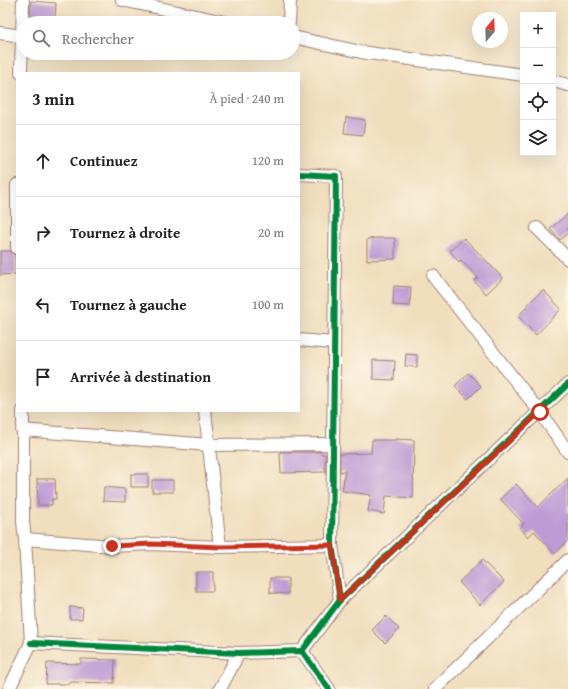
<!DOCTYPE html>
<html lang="fr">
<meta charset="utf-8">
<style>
:root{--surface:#fff;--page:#f6f6f6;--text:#222;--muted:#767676;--line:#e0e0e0}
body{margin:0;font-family:"Gentium Book Plus",serif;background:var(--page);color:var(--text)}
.controls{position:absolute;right:12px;top:12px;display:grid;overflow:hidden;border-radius:0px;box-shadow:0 4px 16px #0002}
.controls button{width:36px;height:36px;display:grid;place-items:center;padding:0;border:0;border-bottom:1px solid var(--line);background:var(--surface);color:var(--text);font:20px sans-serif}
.compass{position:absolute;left:472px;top:12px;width:36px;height:36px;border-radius:50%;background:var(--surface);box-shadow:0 4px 16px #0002;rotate:19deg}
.stop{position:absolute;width:12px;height:12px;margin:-9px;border:3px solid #c8321e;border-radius:50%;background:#fff}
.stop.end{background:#c8321e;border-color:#fff;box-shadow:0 1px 4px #0008}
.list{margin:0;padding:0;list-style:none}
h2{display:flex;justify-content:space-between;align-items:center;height:52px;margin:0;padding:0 16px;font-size:17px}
h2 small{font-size:13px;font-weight:400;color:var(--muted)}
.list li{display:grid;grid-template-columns:26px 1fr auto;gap:12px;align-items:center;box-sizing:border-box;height:72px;padding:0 16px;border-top:1px solid var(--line)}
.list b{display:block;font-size:15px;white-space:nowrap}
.list em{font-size:13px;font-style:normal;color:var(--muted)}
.icon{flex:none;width:22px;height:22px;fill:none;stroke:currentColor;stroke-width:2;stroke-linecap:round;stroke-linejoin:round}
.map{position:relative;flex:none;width:568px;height:689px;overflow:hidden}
.search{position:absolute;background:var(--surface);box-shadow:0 4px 16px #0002;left:16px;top:16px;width:284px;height:44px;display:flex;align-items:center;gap:10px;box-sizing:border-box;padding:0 14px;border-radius:22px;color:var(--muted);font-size:15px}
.panel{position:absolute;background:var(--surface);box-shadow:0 4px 16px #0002;left:16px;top:72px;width:284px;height:340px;border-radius:0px}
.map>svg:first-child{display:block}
.building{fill:#bf9bd5}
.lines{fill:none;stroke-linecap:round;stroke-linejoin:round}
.street-casing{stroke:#9d7e74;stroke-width:14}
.street{stroke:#fff;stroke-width:12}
.cycleway-casing{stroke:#fcf5e5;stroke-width:8}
.cycleway{stroke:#00873e;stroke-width:6}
.route{stroke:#c8321e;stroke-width:5}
</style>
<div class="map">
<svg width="568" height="689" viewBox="0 0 568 689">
<rect width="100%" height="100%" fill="#fcf5e5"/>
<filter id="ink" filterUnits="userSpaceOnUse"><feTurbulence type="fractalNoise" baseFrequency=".025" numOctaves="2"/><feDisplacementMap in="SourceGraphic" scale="8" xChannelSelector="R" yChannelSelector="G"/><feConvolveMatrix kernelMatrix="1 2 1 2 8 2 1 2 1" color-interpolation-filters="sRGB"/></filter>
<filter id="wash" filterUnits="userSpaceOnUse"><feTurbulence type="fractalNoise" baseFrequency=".012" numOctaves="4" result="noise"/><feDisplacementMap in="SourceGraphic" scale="16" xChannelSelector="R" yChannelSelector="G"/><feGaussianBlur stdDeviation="0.9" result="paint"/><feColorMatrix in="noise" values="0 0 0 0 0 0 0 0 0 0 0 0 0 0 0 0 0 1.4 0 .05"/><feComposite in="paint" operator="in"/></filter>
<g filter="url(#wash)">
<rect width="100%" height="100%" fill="#f0debd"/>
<g id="blocks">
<g class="building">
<path d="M 31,1 L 56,3 L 55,18 L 48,18 L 48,23 L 30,23 Z"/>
<path d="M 346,117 L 365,120 L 363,135 L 344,133 Z"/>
<path d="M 568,214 L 568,233 L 560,240 L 550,229 Z"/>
<path d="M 377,238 L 395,238 L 395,259 L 367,260 L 367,239 Z"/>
<path d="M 464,238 L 503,278 L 486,294 L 474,281 L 478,278 L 461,260 L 459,262 L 450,251 Z"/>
<path d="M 0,251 L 10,251 L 15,255 L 16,274 L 0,275 Z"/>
<path d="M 394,286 L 411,287 L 410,306 L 393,305 Z"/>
<path d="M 543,290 L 561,309 L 536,335 L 518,316 L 528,306 L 527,305 Z"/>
<path d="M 406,354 L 417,355 L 417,367 L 405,366 Z"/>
<path d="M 373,360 L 395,361 L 394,380 L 373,379 Z"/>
<path d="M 468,373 L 481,386 L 468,399 L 455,386 Z"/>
<path d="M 395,439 L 414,440 L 413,498 L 386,496 L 384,514 L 368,511 L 371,495 L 342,491 L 345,471 L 340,472 L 340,454 L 371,453 L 372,440 L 395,440 Z"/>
<path d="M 280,452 L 321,452 L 321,454 L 325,454 L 325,472 L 281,473 Z"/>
<rect x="131" y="474" width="17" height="13"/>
<path d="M 568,478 L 568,540 L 555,554 L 534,531 L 528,537 L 520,528 L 524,524 L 500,499 L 516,484 L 538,507 Z"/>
<path d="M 37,479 L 55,479 L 56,499 L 52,499 L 52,505 L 38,505 Z"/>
<rect x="152" y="480" width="21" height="12"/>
<path d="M 104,487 L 125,489 L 125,502 L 103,501 Z"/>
<path d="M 482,560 L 504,582 L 480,605 L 459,582 Z"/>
<rect x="196" y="572" width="17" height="19"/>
<path d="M 270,578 L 288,578 L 288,594 L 270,593 Z"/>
<path d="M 70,607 L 83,608 L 82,619 L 70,619 Z"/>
<path d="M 386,616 L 399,629 L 385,643 L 372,630 Z"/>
<path d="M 81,659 L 115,660 L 114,683 L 70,682 L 70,684 L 46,684 L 47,663 L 81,664 Z"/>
</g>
</g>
</g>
<g filter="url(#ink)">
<use href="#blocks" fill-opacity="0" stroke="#9d7e74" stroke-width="1"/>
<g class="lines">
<defs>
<g id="street">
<path d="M 122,0 L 229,23"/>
<path d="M 289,23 L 290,0"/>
<path d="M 0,33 L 22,36"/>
<path d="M 293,37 L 361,52 L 523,75"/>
<path d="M 21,73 L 23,0"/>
<path d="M 553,81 L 568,85"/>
<path d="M 299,174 L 336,176 L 332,545 L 340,600"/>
<path d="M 17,185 L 17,248"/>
<path d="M 537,228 L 568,259"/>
<path d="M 433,276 L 540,412 L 568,452"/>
<path d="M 299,340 L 334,343"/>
<path d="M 205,411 L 220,547"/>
<path d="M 22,430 L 209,445 L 333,444"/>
<path d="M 25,539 L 112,546 L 152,544 L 220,547 L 332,545"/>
<path d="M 31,643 L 239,653 L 302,651 L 329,689"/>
<path d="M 302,651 L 340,600 L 568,384"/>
<path d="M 9,689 L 31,643 L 25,539 L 23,522 L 23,411"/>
<path d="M 220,689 L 239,653"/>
<path d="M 435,689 L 568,560"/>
</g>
</defs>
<use href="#street" class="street-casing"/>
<use href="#street" class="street"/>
<defs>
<g id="cycleway">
<path d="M 299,174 L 336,176 L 332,545 L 340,600"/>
<path d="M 31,643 L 239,653 L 302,651 L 329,689"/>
<path d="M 302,651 L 340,600 L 568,384"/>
</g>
</defs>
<use href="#cycleway" class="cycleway-casing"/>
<use href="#cycleway" class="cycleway"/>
</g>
</g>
<g class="lines" filter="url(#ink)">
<path class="route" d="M 112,546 L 152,544 L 220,547 L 332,545 L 340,600 L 540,412"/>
</g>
</svg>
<div class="controls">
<button>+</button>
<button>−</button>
<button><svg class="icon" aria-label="locate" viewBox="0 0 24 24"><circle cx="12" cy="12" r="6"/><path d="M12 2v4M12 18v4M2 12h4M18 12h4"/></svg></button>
<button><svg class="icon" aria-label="layers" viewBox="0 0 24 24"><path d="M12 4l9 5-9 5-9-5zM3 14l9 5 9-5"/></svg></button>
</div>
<svg class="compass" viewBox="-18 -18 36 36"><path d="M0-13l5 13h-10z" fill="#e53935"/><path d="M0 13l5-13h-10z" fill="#767676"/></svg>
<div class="stop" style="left:540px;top:412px"></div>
<div class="stop end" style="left:112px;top:546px"></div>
<div class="search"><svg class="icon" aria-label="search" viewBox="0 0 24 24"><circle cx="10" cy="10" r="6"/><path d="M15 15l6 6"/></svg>Rechercher</div>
<section class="panel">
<h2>3 min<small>À pied · 240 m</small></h2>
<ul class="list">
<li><svg class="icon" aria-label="ahead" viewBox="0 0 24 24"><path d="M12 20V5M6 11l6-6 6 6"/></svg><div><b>Continuez</b></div><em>120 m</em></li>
<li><svg class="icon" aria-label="right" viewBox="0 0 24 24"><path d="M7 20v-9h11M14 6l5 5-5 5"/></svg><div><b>Tournez à droite</b></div><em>20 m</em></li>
<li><svg class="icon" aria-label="left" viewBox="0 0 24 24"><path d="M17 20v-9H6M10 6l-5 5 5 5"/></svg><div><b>Tournez à gauche</b></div><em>100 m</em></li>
<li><svg class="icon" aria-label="arrive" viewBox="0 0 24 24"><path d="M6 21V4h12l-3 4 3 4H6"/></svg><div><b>Arrivée à destination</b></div></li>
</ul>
</section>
</div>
